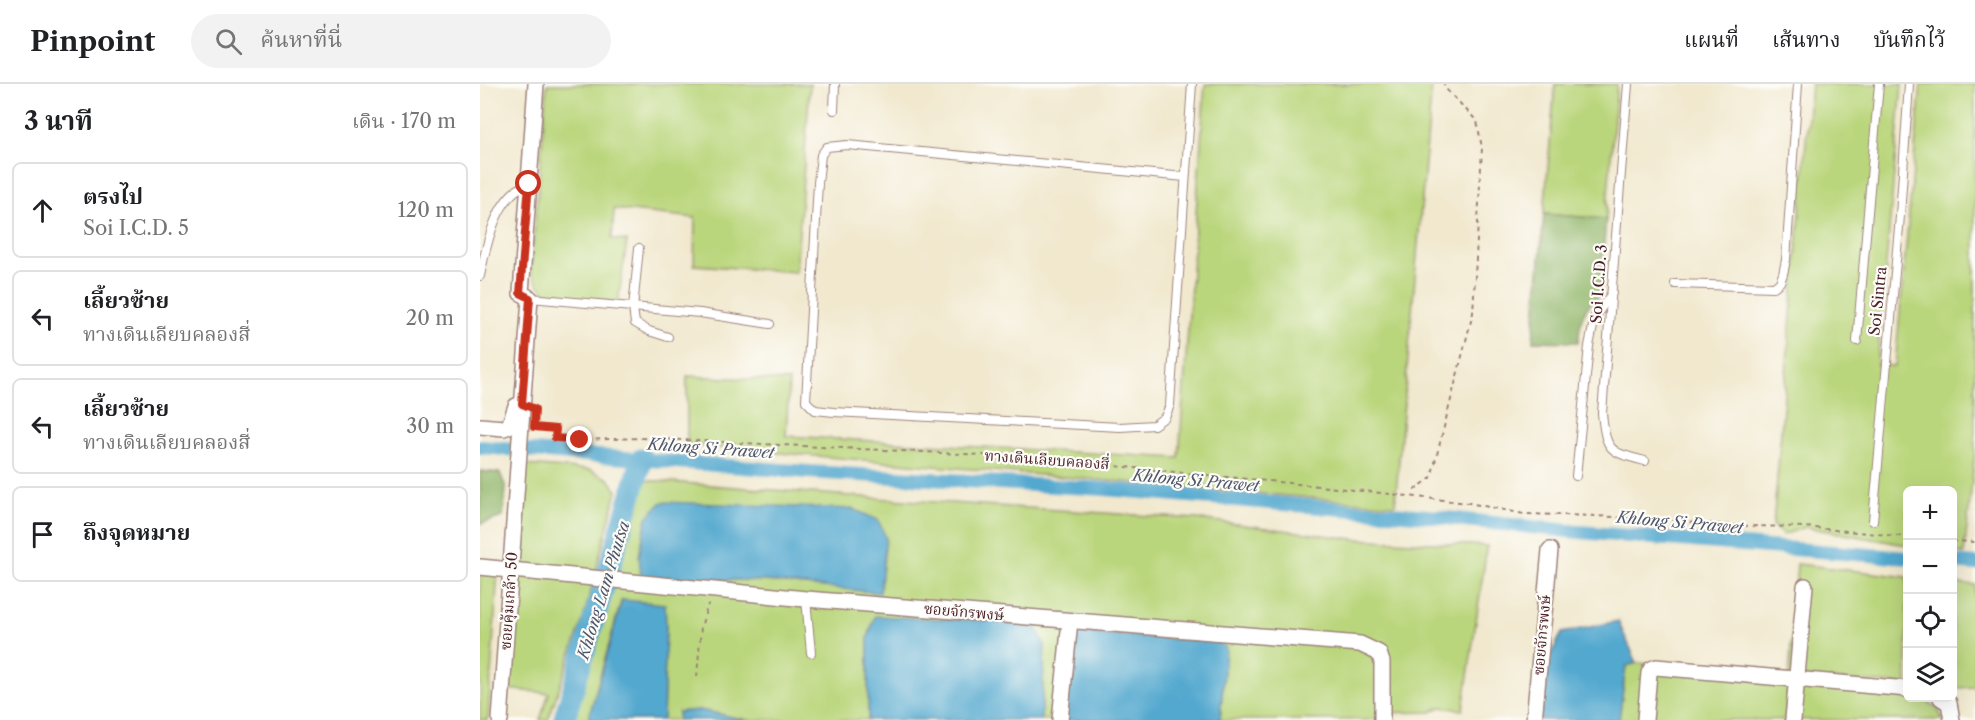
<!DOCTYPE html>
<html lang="th">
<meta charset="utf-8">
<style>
:root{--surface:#fff;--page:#f2f2f2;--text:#202124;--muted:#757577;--line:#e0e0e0}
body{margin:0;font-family:"Libre Caslon Text","Noto Serif Thai",serif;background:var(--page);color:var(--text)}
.controls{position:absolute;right:18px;bottom:18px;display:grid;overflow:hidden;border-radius:9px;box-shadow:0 6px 24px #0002}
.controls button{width:54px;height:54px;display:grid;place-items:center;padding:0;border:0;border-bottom:2px solid var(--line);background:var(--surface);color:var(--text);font:30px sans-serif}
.stop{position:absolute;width:18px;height:18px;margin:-14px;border:4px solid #c8321e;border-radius:50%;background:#fff}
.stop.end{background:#c8321e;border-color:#fff;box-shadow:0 2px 6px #0008}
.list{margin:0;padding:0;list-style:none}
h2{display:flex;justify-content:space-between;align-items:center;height:78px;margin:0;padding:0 24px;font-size:26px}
h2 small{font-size:20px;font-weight:400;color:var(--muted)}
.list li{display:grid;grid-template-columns:39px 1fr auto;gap:18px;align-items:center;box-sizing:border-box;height:96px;margin:0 12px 12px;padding:0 12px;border:2px solid var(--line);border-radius:9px}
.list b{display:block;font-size:22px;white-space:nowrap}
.list p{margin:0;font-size:20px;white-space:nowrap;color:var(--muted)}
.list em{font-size:20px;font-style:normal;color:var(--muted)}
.icon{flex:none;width:33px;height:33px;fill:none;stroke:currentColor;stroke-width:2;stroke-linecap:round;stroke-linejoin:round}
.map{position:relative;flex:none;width:1495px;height:636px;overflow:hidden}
header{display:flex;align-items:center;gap:36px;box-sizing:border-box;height:84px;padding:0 30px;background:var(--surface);border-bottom:2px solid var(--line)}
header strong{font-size:28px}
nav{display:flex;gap:33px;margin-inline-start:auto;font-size:21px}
.search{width:420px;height:54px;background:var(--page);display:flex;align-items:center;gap:15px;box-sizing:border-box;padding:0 21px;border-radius:33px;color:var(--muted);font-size:22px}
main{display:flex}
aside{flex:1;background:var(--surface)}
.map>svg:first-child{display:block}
.green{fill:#bad67c;stroke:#827a54;stroke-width:1.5;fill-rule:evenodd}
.forest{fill:#93b76c;stroke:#6e6b4c;stroke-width:1.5}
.water{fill:#53a8cf;stroke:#4e647d;stroke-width:1.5}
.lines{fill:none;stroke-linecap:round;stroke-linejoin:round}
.canal{stroke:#53a8cf;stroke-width:14}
.river{stroke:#53a8cf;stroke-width:22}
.service-casing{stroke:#9e847c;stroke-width:10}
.minor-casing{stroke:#9e847c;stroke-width:18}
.path{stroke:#9e847c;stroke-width:2;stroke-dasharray:4.5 4.5;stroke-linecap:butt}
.service{stroke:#fff;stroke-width:8}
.minor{stroke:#fff;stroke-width:15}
.route{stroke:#c8321e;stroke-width:8}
.labels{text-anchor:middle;stroke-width:4.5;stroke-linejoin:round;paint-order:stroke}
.street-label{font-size:15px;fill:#4a1f2b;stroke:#fdfcf7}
.water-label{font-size:16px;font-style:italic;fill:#4e566d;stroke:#fdfcf7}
</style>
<header>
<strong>Pinpoint</strong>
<div class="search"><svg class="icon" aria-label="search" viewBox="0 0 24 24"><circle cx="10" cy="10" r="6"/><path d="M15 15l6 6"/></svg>ค้นหาที่นี่</div>
<nav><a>แผนที่</a><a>เส้นทาง</a><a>บันทึกไว้</a></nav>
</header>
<main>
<aside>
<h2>3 นาที<small>เดิน · 170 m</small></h2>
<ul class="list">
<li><svg class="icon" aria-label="ahead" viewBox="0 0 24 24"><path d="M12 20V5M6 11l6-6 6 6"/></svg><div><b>ตรงไป</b><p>Soi I.C.D. 5</p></div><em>120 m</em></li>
<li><svg class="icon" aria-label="left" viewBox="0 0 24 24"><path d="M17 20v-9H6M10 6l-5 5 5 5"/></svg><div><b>เลี้ยวซ้าย</b><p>ทางเดินเลียบคลองสี่</p></div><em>20 m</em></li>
<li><svg class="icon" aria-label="left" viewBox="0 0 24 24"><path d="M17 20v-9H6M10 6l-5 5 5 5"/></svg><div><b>เลี้ยวซ้าย</b><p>ทางเดินเลียบคลองสี่</p></div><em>30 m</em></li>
<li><svg class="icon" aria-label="arrive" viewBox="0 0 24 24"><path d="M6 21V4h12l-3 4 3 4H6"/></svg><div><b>ถึงจุดหมาย</b></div></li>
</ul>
</aside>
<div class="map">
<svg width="1495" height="636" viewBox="0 0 1495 636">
<rect width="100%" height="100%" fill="#fdfcf7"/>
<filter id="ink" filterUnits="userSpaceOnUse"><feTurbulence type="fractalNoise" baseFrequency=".0167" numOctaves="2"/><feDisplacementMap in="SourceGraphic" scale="12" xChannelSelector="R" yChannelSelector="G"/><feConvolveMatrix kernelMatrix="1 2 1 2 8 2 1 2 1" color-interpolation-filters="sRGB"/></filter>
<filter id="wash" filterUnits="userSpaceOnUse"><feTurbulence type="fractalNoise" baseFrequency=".008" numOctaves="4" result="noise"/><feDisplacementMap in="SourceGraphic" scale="24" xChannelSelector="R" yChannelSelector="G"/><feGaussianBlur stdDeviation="1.35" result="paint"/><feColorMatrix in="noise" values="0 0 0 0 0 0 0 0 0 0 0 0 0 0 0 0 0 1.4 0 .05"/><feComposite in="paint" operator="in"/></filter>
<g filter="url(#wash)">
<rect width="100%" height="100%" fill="#f1e8ce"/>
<g class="green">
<path d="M 67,0 L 330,0 L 316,188 L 214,181 L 215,134 L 134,125 L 132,155 L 147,157 L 138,218 L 70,211 L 59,202 L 51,188 Z"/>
<path d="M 725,0 L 952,0 L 915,421 L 207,361 L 207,292 L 309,297 L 306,352 L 699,374 Z"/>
<path d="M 1075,0 L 1137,0 L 1126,135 L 1064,130 Z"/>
<path d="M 1331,0 L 1422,0 L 1397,281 L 1415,282 L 1441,0 L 1495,0 L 1495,369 L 1484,470 L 1473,468 L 1472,406 L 1428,406 L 1427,461 L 1325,443 L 1303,451 L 1293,442 Z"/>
<path d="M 45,381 L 110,386 L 129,395 L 137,407 L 103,535 L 68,636 L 60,636 L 69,609 L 26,605 Z"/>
<path d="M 164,396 L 409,415 L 717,435 L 874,455 L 1007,462 L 983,626 L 960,623 L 951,628 L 896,629 L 896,636 L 740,636 L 746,564 L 739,558 L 609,549 L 587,551 L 579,636 L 561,636 L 565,561 L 388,553 L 388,636 L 266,636 L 220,626 L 199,628 L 198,636 L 183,636 L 186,541 L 141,517 L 108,636 L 92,636 ZM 398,436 L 285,497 L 162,493 Z"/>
<path d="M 1317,480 L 1427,493 L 1427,601 L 1309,592 L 1305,636 L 1139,636 L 1146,582 L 1157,579 L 1309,592 Z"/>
<path d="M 0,485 L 18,485 L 8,636 L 0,636 Z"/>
<path d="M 1472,499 L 1495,501 L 1495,603 L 1473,604 Z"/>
<path d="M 1322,601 L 1427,609 L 1428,614 C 1443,614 1458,620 1463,636 L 1319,636 Z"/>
</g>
<g class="forest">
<path d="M 1064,130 L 1126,135 L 1120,212 C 1100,226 1101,236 1098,258 L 1053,257 Z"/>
<path d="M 0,387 L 20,389 L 26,404 L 23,433 L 0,440 Z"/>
</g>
<g class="water">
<path d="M 182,418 L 373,425 L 398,436 L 406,454 L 400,509 L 285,497 L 161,493 L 159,472 L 167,433 Z"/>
<path d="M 142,516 L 185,520 L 186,541 L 183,636 L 108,636 Z"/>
<path d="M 395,532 L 554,539 L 565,561 L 561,636 L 388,636 L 388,553 Z"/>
<path d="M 1138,537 L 1157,579 L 1146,582 L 1139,636 L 1060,636 L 1064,583 L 1082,549 Z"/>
<path d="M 609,549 L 738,558 L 746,564 L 740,636 L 579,636 L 587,550 Z"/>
<path d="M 220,626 L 266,636 L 198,636 L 198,628 Z"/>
</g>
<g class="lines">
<g class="canal">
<path d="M 0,363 L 328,388 L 626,405 L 947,432 L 1099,448 L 1428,474"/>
<path d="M 1472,478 L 1495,480"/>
</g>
<path class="river" d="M 84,636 L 162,375"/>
</g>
</g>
<g filter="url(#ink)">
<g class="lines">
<defs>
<g id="service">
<path d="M 1148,0 L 1122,329 C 1126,367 1129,368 1165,377"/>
<path d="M 354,26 L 355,0"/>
<path d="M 705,93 L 367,61 L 347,63 L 341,71 L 338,99 L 326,317 L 335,326 L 354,328 L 640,343 L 674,341 L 685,333 L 690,321 L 712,0"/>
<path d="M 159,164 L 153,224 L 155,239 L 169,247 L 188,253"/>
<path d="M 0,192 C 6,163 16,109 49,100"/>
<path d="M 1195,200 L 1294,203 L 1300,198 L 1303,190 L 1306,176 L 1318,0"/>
<path d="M 50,214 L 220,229 L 290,240"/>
<path d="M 1377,257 L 1399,0"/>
<path d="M 1096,392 L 1109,262 L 1115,233 L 1132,209"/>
<path d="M 1393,437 L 1420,132 L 1429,0"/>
<path d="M 326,515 L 331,569"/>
</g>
<g id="minor">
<path d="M 0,342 L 24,344 L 29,342 L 36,322 L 39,321"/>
<path d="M 0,483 L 326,515 L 880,560 L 899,569 L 902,578 L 902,636"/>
<path d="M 1461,614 L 1469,619 L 1472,636"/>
<path d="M 20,636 L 50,214 L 41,209 L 56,0"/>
<path d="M 580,636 L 590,537"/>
<path d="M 1054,636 L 1070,466"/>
<path d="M 1165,636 L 1169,589 L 1171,585 L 1176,583 L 1428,605"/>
<path d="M 1313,636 L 1325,502"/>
</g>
</defs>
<use href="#service" class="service-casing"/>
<use href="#minor" class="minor-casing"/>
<g class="path">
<path d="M 54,343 L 76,345 L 75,354 L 100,356 L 161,354 L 543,373 L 839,402 L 989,419 L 1044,430 L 1117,432 L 1268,442 L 1325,443 L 1428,453"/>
<path d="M 934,406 L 951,394 L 993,229 L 1002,64 L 997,37 L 966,5 L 964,0"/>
<path d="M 1472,457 L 1495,458"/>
<path d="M 217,593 L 221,543 L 228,520"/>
</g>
<use href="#service" class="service"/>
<use href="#minor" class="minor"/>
</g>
</g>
<g class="lines" filter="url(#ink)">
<path class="route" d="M 49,100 L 40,209 L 50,214 L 42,320 L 55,325 L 54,343 L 76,345 L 75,354 L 100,356"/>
</g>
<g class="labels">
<g class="street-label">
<text transform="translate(1119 200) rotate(-86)" y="5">Soi I.C.D. 3</text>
<text transform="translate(1398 217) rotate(-84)" y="5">Soi Sintra</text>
<text transform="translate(567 376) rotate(4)" y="5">ทางเดินเลียบคลองสี่</text>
<text transform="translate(29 517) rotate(-86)" y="5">ซอยคุ้มเกล้า 50</text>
<text transform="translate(484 528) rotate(5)" y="5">ซอยจักรพงษ์</text>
<text transform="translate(1062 551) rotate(-85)" y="5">ซอยจักรพงษ์</text>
</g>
<g class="water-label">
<text transform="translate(231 364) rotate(4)" y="6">Khlong Si Prawet</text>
<text transform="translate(716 396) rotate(5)" y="6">Khlong Si Prawet</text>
<text transform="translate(1200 438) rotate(5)" y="6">Khlong Si Prawet</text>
<text transform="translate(123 506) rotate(-73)" y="6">Khlong Lam Phutsa</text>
</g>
</g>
</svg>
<div class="controls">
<button>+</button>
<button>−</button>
<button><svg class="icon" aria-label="locate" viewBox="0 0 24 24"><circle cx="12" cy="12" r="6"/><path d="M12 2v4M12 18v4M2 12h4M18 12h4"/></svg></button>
<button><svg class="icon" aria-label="layers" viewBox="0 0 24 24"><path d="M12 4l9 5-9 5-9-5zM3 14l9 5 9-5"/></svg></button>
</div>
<div class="stop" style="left:49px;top:100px"></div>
<div class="stop end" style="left:100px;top:356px"></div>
</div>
</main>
